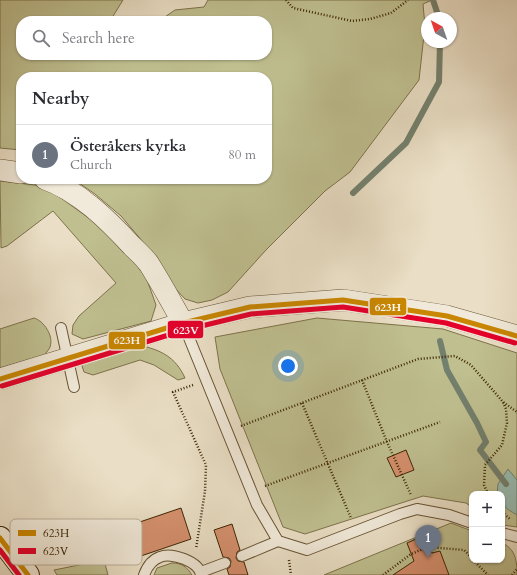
<!DOCTYPE html>
<meta charset="utf-8">
<style>
:root{--surface:#fff;--page:#f2f2f3;--text:#2b2b33;--muted:#7c7c81;--line:#e1e1e2;--accent:#8f2418}
body{margin:0;font-family:Cardo,serif;background:var(--page);color:var(--text)}
.controls{position:absolute;right:12px;bottom:12px;display:grid;overflow:hidden;border-radius:8px;box-shadow:0 1px 3px #0004}
.controls button{width:36px;height:36px;display:grid;place-items:center;padding:0;border:0;border-bottom:1px solid var(--line);background:var(--surface);color:var(--text);font:20px sans-serif}
.compass{position:absolute;left:421px;top:12px;width:36px;height:36px;border-radius:50%;background:var(--surface);box-shadow:0 1px 3px #0004;rotate:320deg}
.you{position:absolute;left:288px;top:366px;width:14px;height:14px;margin:-10px;border:3px solid #fff;border-radius:50%;background:#1a73e8;box-shadow:0 0 0 6px #1a73e833}
.badge{display:grid;place-items:center;width:26px;height:26px;border-radius:50%;background:var(--accent);color:#fff;font-size:13px;font-weight:700}
.pin{position:absolute;translate:-50% -33px;filter:drop-shadow(0 1px 2px #0008)}
.pin::after{content:'';position:absolute;top:21px;width:14px;height:12px;background:inherit;clip-path:polygon(0 0,100% 0,50% 100%)}
.list{margin:0;padding:0;list-style:none}
h2{display:flex;justify-content:space-between;align-items:center;height:52px;margin:0;padding:0 16px;font-size:17px}
h2 small{font-size:13px;font-weight:400;color:var(--muted)}
.list li{display:grid;grid-template-columns:26px 1fr auto;gap:12px;align-items:center;box-sizing:border-box;height:60px;padding:0 16px;border-top:1px solid var(--line)}
.list b{display:block;font-size:15px;white-space:nowrap}
.list p{margin:0;font-size:13px;white-space:nowrap;color:var(--muted)}
.list em{font-size:13px;font-style:normal;color:var(--muted)}
.icon{flex:none;width:22px;height:22px;fill:none;stroke:currentColor;stroke-width:2;stroke-linecap:round;stroke-linejoin:round}
.map{position:relative;flex:none;width:517px;height:575px;overflow:hidden}
.search{position:absolute;background:var(--surface);box-shadow:0 1px 3px #0004;left:16px;top:16px;width:256px;height:44px;display:flex;align-items:center;gap:10px;box-sizing:border-box;padding:0 14px;border-radius:16px;color:var(--muted);font-size:15px}
.panel{position:absolute;background:var(--surface);box-shadow:0 1px 3px #0004;left:16px;top:72px;width:256px;height:112px;border-radius:16px}
.map>svg:first-child{display:block}
.green{fill:#bfbf90;stroke:#7e724a}
.water{fill:#98bdb3;stroke:#73806d}
.lines{fill:none;stroke-linecap:round;stroke-linejoin:round}
.stream{stroke:#73806d;stroke-width:6}
.building{fill:#d6906e;stroke:#3c2503}
.lane-casing{stroke:#685434;stroke-width:12}
.street-casing{stroke:#685434;stroke-width:22}
.secondary-casing{stroke:#3c2503;stroke-width:24}
.path{stroke:#3c2503;stroke-width:2.5;stroke-dasharray:1 2;stroke-linecap:butt}
.lane{stroke:#f1eada;stroke-width:10}
.street{stroke:#f1eada;stroke-width:21}
.secondary{stroke:#f1eada;stroke-width:22}
.bus-1-casing{stroke:#f1eada;stroke-width:8}
.bus-2-casing{stroke:#f1eada;stroke-width:8}
.bus-1{stroke:#c88601;stroke-width:5}
.bus-2{stroke:#e4002b;stroke-width:5}
.key{fill:#f1eada;stroke:#bbaf9a;stroke-width:1}
.key-label{font-size:11px;fill:#3c2503}
.line-badge{stroke:#f1eada;stroke-width:1.5}
.badge-label{font-size:11px;text-anchor:middle;font-weight:bold;fill:#fff}
</style>
<div class="map">
<svg width="517" height="575" viewBox="0 0 517 575">
<rect width="100%" height="100%" fill="#eadfc6"/>
<filter id="stains"><feTurbulence type="fractalNoise" baseFrequency=".005" numOctaves="4"/><feColorMatrix values="0 0 0 0 .2 0 0 0 0 .09 0 0 0 0 .02 0 0 0 .5 -.17"/></filter>
<radialGradient id="worn" r=".72"><stop offset=".6" stop-color="#630" stop-opacity="0"/><stop offset="1" stop-color="#630" stop-opacity=".3"/></radialGradient>
<g class="green">
<path d="M 0,0 L 123,0 L 110,21 L 21,21 L 21,55 L 267,55 L 267,21 L 159,21 L 175,10 L 204,7 L 208,0 L 432,0 L 423,4 L 425,26 L 419,80 L 350,172 L 325,191 L 266,250 L 228,292 L 212,300 L 198,303 L 185,299 L 174,287 L 163,268 L 143,242 L 121,216 L 95,194 L 73,179 L 267,179 L 267,77 L 21,77 L 21,150 L 0,148 Z"/>
<path d="M 0,181 L 44,186 L 100,226 L 133,261 L 146,277 L 156,305 L 151,321 L 83,339 L 72,334 L 73,325 L 79,316 L 116,283 L 53,211 L 7,246 L 1,248 Z"/>
<path d="M 34,318 C 44,321 54,336 50,347 C 49,350 46,352 45,355 L 0,368 L 0,329 Z"/>
<path d="M 317,318 L 443,329 L 517,353 L 517,527 L 502,525 L 502,494 L 472,494 L 472,507 L 466,503 L 423,496 L 305,534 L 283,527 L 220,369 L 215,337 Z"/>
<path d="M 139,345 C 160,350 175,356 185,378 L 178,380 L 154,365 L 140,360 L 93,375 L 84,372 L 82,366 L 83,360 Z"/>
<path d="M 451,523 L 472,531 L 472,560 L 502,560 L 502,543 C 516,549 517,562 517,575 L 324,575 Z"/>
<path d="M 104,560 L 108,575 L 57,575 L 54,570 Z"/>
<path d="M 172,563 C 182,563 187,567 192,575 L 154,575 L 157,568 Z"/>
</g>
<path class="water" d="M 508,469 L 517,480 L 517,515 C 506,508 502,508 502,494 L 497,494 L 498,484 Z"/>
<g class="lines">
<g class="stream">
<path d="M 433,0 L 439,18"/>
<path d="M 353,193 L 406,143 L 439,82 L 440,42"/>
<path d="M 440,341 L 447,370 L 477,423 L 486,442 L 480,450 L 506,484"/>
</g>
</g>
<g class="building">
<path d="M 406,450 L 414,470 L 396,477 L 387,458 Z"/>
<path d="M 181,508 L 191,539 L 135,558 L 125,527 Z"/>
<path d="M 232,524 L 240,550 L 237,552 L 236,558 L 238,561 L 244,562 L 248,575 L 229,575 L 227,569 L 230,567 L 231,561 L 229,558 L 223,557 L 214,530 Z"/>
<path d="M 423,536 L 432,553 L 440,551 L 449,575 L 393,575 L 414,561 L 407,543 Z"/>
</g>
<g class="lines">
<defs>
<g id="lane">
<path d="M 183,323 L 257,505 L 278,541 L 307,550 L 400,514 L 417,509 L 449,515 L 472,523"/>
<path d="M 61,328 L 74,387"/>
<path d="M 502,533 L 517,537"/>
<path d="M 242,556 L 278,541"/>
<path d="M 201,572 L 225,563"/>
<path d="M 144,575 C 147,567 151,560 160,557 C 171,552 199,561 201,575"/>
</g>
<g id="street">
<path d="M 0,170 L 21,173"/>
<path d="M 45,179 C 79,191 108,220 132,246 C 138,252 144,257 149,264 C 161,283 172,303 183,323"/>
<path d="M 0,379 L 183,323 L 250,307 L 343,300 L 447,316 L 517,336"/>
</g>
<path id="secondary" d="M 0,538 L 28,575"/>
</defs>
<use href="#lane" class="lane-casing"/>
<use href="#street" class="street-casing"/>
<use href="#secondary" class="secondary-casing"/>
<g class="path">
<path d="M 286,0 L 293,8 L 352,21 L 370,19 L 391,13 L 408,0"/>
<path d="M 362,380 L 387,442 L 411,495"/>
<path d="M 193,385 L 173,392 L 206,465 L 205,491 L 196,549"/>
<path d="M 302,403 L 351,518"/>
<path d="M 241,426 L 418,359 L 455,356 L 471,365 L 503,402 L 517,412"/>
<path d="M 265,486 L 440,422"/>
<path d="M 488,494 L 484,485 L 485,465 L 502,445 L 507,423 L 506,409 L 503,402"/>
<path d="M 502,512 L 510,519"/>
<path d="M 289,560 L 291,575"/>
<path d="M 473,560 L 488,575"/>
<path d="M 383,575 L 411,554 L 428,547 L 464,550 L 472,558"/>
<path d="M 512,575 L 517,569"/>
</g>
<use href="#lane" class="lane"/>
<use href="#street" class="street"/>
<use href="#secondary" class="secondary"/>
<defs>
<g id="bus-1">
<path d="M 0,379 L 183,323 L 250,307 L 343,300 L 447,316 L 517,336"/>
<path d="M 0,538 L 28,575"/>
</g>
<g id="bus-2">
<path d="M 2,386 L 185,330 L 251,314 L 343,307 L 446,323 L 515,343"/>
<path d="M 0,550 L 19,575"/>
</g>
</defs>
<use href="#bus-1" class="bus-1-casing"/>
<use href="#bus-2" class="bus-2-casing"/>
<use href="#bus-1" class="bus-1"/>
<use href="#bus-2" class="bus-2"/>
</g>
<rect x="10" y="519" width="132" height="46" rx="6" class="key"/>
<rect x="18" y="530" width="18" height="6" fill="#c88601"/>
<rect x="18" y="548" width="18" height="6" fill="#e4002b"/>
<g class="key-label">
<text x="43" y="537">623H</text>
<text x="43" y="555">623V</text>
</g>
<g class="line-badge">
<rect x="369" y="297" width="38" height="19" rx="4" fill="#c88601"/>
<rect x="167" y="320" width="37" height="19" rx="4" fill="#e4002b"/>
<rect x="108" y="331" width="38" height="19" rx="4" fill="#c88601"/>
</g>
<g class="badge-label">
<text x="388" y="311">623H</text>
<text x="186" y="334">623V</text>
<text x="127" y="344">623H</text>
</g>
<rect width="100%" height="100%" filter="url(#stains)"/>
<rect width="100%" height="100%" fill="url(#worn)"/>
</svg>
<div class="controls">
<button>+</button>
<button>−</button>
</div>
<svg class="compass" viewBox="-18 -18 36 36"><path d="M0-13l5 13h-10z" fill="#e53935"/><path d="M0 13l5-13h-10z" fill="#7c7c81"/></svg>
<div class="you"></div>
<div class="pin badge" style="left:428px;top:558px;background:#6b7280">1</div>
<div class="search"><svg class="icon" aria-label="search" viewBox="0 0 24 24"><circle cx="10" cy="10" r="6"/><path d="M15 15l6 6"/></svg>Search here</div>
<section class="panel">
<h2>Nearby<small></small></h2>
<ul class="list">
<li><span class="badge" style="background:#6b7280">1</span><div><b>Österåkers kyrka</b><p>Church</p></div><em>80 m</em></li>
</ul>
</section>
</div>
